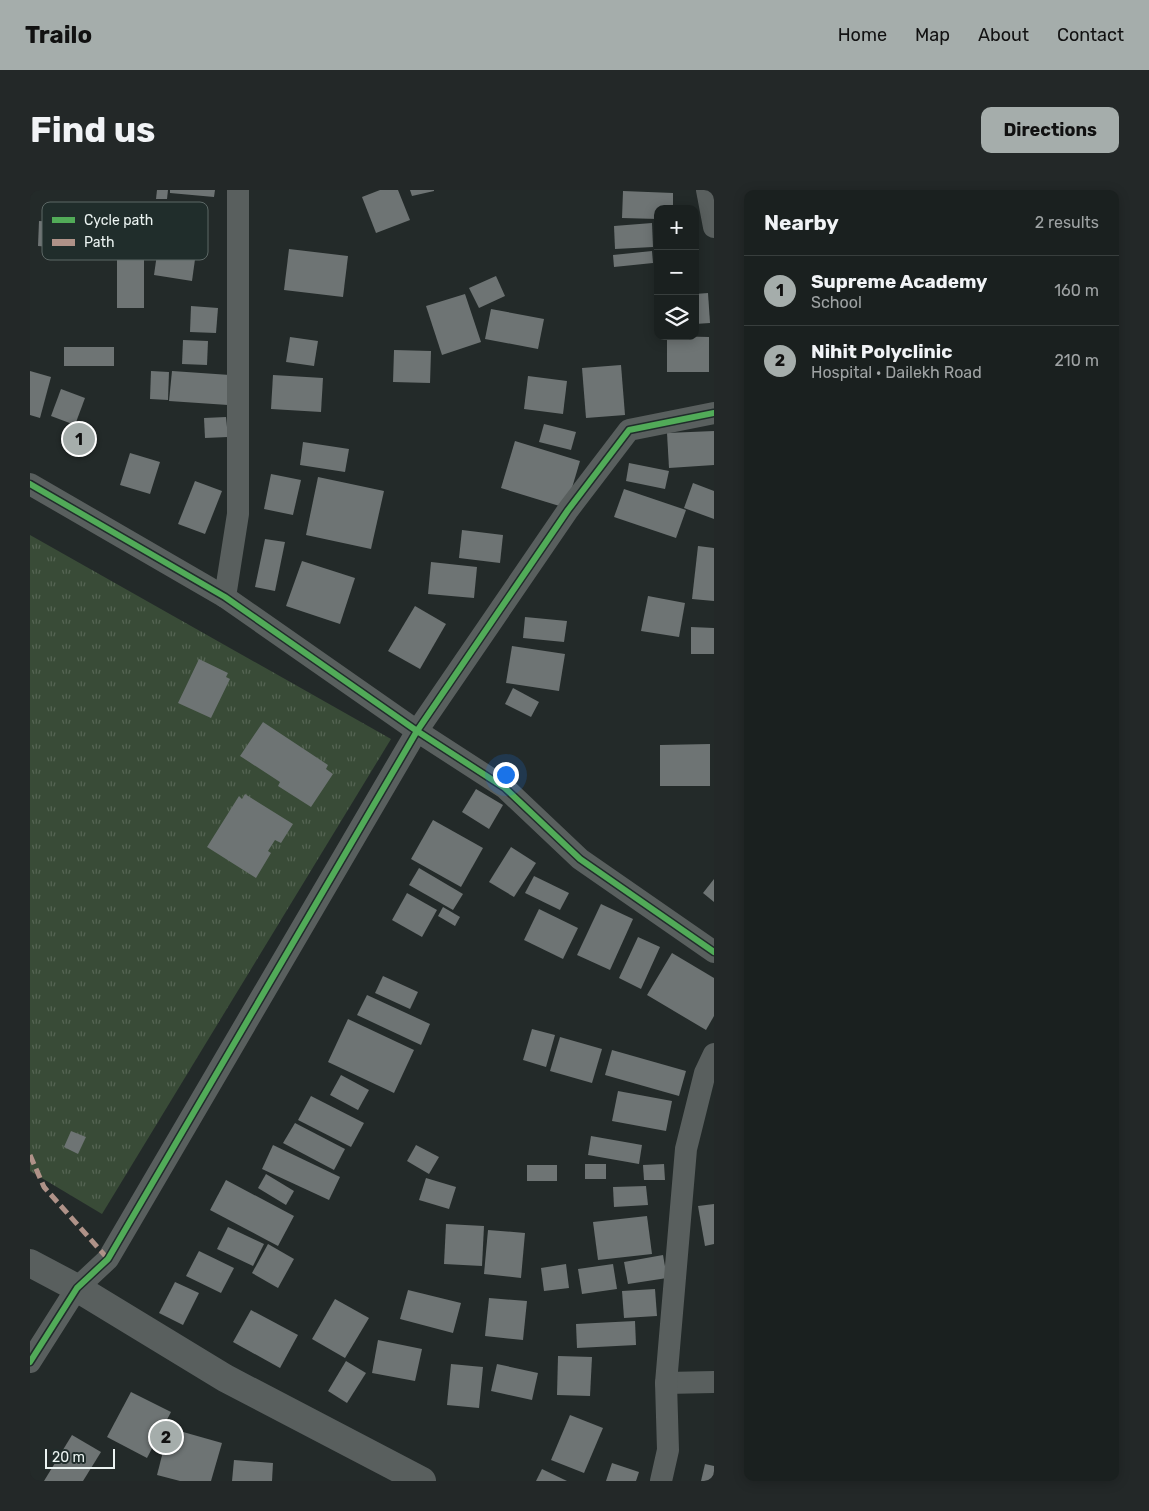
<!DOCTYPE html>
<meta charset="utf-8">
<style>
:root{--surface:#1a201f;--page:#232828;--text:#f1f3f6;--muted:#9fa3a4;--line:#383e3d;--accent:#a5adab}
body{margin:0;font-family:Rubik,sans-serif;background:var(--page);color:var(--text)}
.controls{position:absolute;right:15px;top:15px;display:grid;overflow:hidden;border-radius:10px;box-shadow:0 2px 12px #0003}
.controls button{width:45px;height:45px;display:grid;place-items:center;padding:0;border:0;border-bottom:1px solid var(--line);background:var(--surface);color:var(--text);font:25px sans-serif}
.scale{position:absolute;left:15px;bottom:12px;width:70px;box-sizing:border-box;padding-left:5px;border:2px solid #ebf3f1;border-top:0;font-size:14px;line-height:18px;white-space:nowrap;color:#ebf3f1;-webkit-text-stroke:4px #202d2b;paint-order:stroke}
.you{position:absolute;left:475px;top:584px;width:18px;height:18px;margin:-12px;border:4px solid #fff;border-radius:50%;background:#1a73e8;box-shadow:0 0 0 8px #1a73e833}
.badge{display:grid;place-items:center;width:32px;height:32px;border-radius:50%;background:var(--accent);color:#111;font-size:16px;font-weight:700}
.pin{position:absolute;translate:-50% -50%;border:2px solid #fff;box-shadow:0 1px 5px #0006}
.list{margin:0;padding:0;list-style:none}
h2{display:flex;justify-content:space-between;align-items:center;height:65px;margin:0;padding:0 20px;font-size:21px}
h2 small{font-size:16px;font-weight:400;color:var(--muted)}
.list li{display:grid;grid-template-columns:32px 1fr auto;gap:15px;align-items:center;box-sizing:border-box;height:70px;padding:0 20px;border-top:1px solid var(--line)}
.list b{display:block;font-size:19px;white-space:nowrap}
.list p{margin:0;font-size:16px;white-space:nowrap;color:var(--muted)}
.list em{font-size:16px;font-style:normal;color:var(--muted)}
.icon{flex:none;width:28px;height:28px;fill:none;stroke:currentColor;stroke-width:2;stroke-linecap:round;stroke-linejoin:round}
.map{position:relative;flex:none;width:684px;height:1291px;overflow:hidden;border-radius:10px}
header{display:flex;align-items:center;gap:30px;box-sizing:border-box;height:70px;padding:0 25px;background:var(--accent);color:#111}
header strong{font-size:24px}
nav{display:flex;gap:28px;margin-inline-start:auto;font-size:18px}
.intro{display:flex;align-items:center;justify-content:space-between;box-sizing:border-box;height:120px;padding:0 30px}
h1{margin:0;font-size:35px}
.button{padding:12px 22px;border-radius:10px;background:var(--accent);color:#111;font-size:18px;font-weight:700}
main{display:flex;gap:30px;padding:0 30px}
aside{flex:1;background:var(--surface);border-radius:10px;box-shadow:0 2px 12px #0003}
.map>svg:first-child{display:block}
.park{fill:url(#park-tufts)}
.building{fill:#6e7474}
.lines{fill:none;stroke-linecap:round;stroke-linejoin:round}
.minor{stroke:#595f5e;stroke-width:22}
.tertiary{stroke:#595f5e;stroke-width:28}
.quiet{stroke:#af9288;stroke-width:5;stroke-dasharray:10 5;stroke-linecap:butt}
.cycleway-casing{stroke:#202d2b;stroke-width:9}
.cycleway{stroke:#51ab58;stroke-width:6}
.key{fill:#202d2b;stroke:#5d6866;stroke-width:1}
.key-label{font-size:14px;fill:#ebf3f1}
</style>
<header>
<strong>Trailo</strong>
<nav><a>Home</a><a>Map</a><a>About</a><a>Contact</a></nav>
</header>
<div class="intro"><h1>Find us</h1><a class="button">Directions</a></div>
<main>
<div class="map">
<svg width="684" height="1291" viewBox="0 0 684 1291">
<defs>
<pattern id="park-tufts" width="24" height="20" patternUnits="userSpaceOnUse" patternTransform="scale(1.25)"><rect width="24" height="20" fill="#394b37"/><path d="M3 7l-1-3M5 7V3M7 7l1-3M15 17l-1-3M17 17v-4M19 17l1-3" fill="none" stroke="#566554"/></pattern>
</defs>
<rect width="100%" height="100%" fill="#232a29"/>
<path class="park" d="M 0,345 L 361,549 L 72,1024 L 0,981 Z"/>
<g class="building">
<path d="M 127,0 L 138,0 L 137,9 L 126,9 Z"/>
<path d="M 140,0 L 185,0 L 184,7 L 140,3 Z"/>
<path d="M 350,0 L 368,0 L 380,30 L 346,43 L 332,7 Z"/>
<path d="M 380,0 L 404,0 L 404,1 L 382,6 Z"/>
<path d="M 593,1 L 643,3 L 643,19 L 628,19 L 628,29 L 592,28 Z"/>
<path d="M 9,31 L 76,35 L 74,61 L 8,56 Z"/>
<path d="M 622,33 L 623,57 L 585,59 L 584,36 Z"/>
<path d="M 129,50 L 167,55 L 162,91 L 124,85 Z"/>
<path d="M 259,59 L 318,66 L 313,107 L 254,100 Z"/>
<path d="M 622,61 L 623,73 L 584,77 L 583,65 Z"/>
<rect x="87" y="64" width="27" height="54"/>
<path d="M 466,86 L 475,106 L 449,118 L 439,98 Z"/>
<path d="M 678,103 L 680,133 L 665,134 L 665,104 Z"/>
<path d="M 435,104 L 451,152 L 412,165 L 396,116 Z"/>
<path d="M 161,116 L 188,118 L 186,143 L 160,142 Z"/>
<path d="M 461,119 L 514,129 L 508,159 L 455,149 Z"/>
<path d="M 637,146 L 679,147 L 679,182 L 637,182 Z"/>
<path d="M 260,147 L 288,151 L 284,176 L 256,172 Z"/>
<path d="M 153,150 L 178,151 L 177,175 L 152,174 Z"/>
<rect x="34" y="157" width="50" height="19"/>
<path d="M 364,160 L 401,161 L 400,193 L 363,192 Z"/>
<path d="M 591,175 L 595,225 L 556,228 L 552,178 Z"/>
<path d="M 0,181 L 21,187 L 10,228 L 0,225 Z"/>
<path d="M 121,181 L 139,182 L 138,210 L 120,209 Z"/>
<path d="M 142,181 L 200,185 L 198,215 L 139,211 Z"/>
<path d="M 243,185 L 293,188 L 291,222 L 241,219 Z"/>
<path d="M 498,186 L 537,191 L 533,224 L 494,219 Z"/>
<path d="M 31,199 L 55,208 L 45,235 L 21,226 Z"/>
<path d="M 196,227 L 198,247 L 175,248 L 174,228 Z"/>
<path d="M 514,234 L 546,242 L 541,260 L 509,252 Z"/>
<path d="M 684,241 L 684,275 L 639,278 L 637,243 Z"/>
<path d="M 485,251 L 550,271 L 536,318 L 471,298 Z"/>
<path d="M 273,252 L 319,259 L 315,282 L 270,275 Z"/>
<path d="M 100,263 L 130,272 L 120,304 L 90,295 Z"/>
<path d="M 599,273 L 639,281 L 635,299 L 596,291 Z"/>
<path d="M 241,284 L 271,290 L 263,325 L 234,319 Z"/>
<path d="M 288,287 L 354,301 L 341,359 L 276,345 Z"/>
<path d="M 165,291 L 192,301 L 175,344 L 148,334 Z"/>
<path d="M 663,293 L 684,301 L 684,329 L 654,318 Z"/>
<path d="M 594,299 L 656,320 L 646,348 L 584,327 Z"/>
<path d="M 432,340 L 473,345 L 470,373 L 429,368 Z"/>
<path d="M 235,349 L 255,352 L 245,401 L 225,397 Z"/>
<path d="M 668,356 L 684,358 L 684,411 L 662,409 Z"/>
<path d="M 272,371 L 325,388 L 310,434 L 256,416 Z"/>
<path d="M 401,372 L 447,377 L 444,408 L 398,404 Z"/>
<path d="M 618,406 L 655,413 L 649,447 L 611,441 Z"/>
<path d="M 385,416 L 416,434 L 390,479 L 358,461 Z"/>
<path d="M 495,427 L 537,431 L 534,452 L 493,448 Z"/>
<path d="M 661,437 L 684,438 L 684,464 L 661,464 Z"/>
<path d="M 482,456 L 535,464 L 529,501 L 476,493 Z"/>
<path d="M 169,469 L 198,483 L 196,487 L 200,489 L 181,528 L 148,513 Z"/>
<path d="M 483,498 L 509,512 L 501,527 L 475,514 Z"/>
<path d="M 233,532 L 298,575 L 296,579 L 303,584 L 281,617 L 248,596 L 250,592 L 210,566 Z"/>
<path d="M 680,554 L 680,596 L 630,596 L 630,555 Z"/>
<path d="M 446,599 L 473,615 L 459,639 L 432,622 Z"/>
<path d="M 215,604 L 263,634 L 251,653 L 245,650 L 238,661 L 241,663 L 226,688 L 177,657 L 209,606 L 212,609 Z"/>
<path d="M 403,630 L 453,658 L 431,697 L 381,669 Z"/>
<path d="M 481,657 L 506,673 L 484,707 L 459,692 Z"/>
<path d="M 389,678 L 433,704 L 423,720 L 379,695 Z"/>
<path d="M 504,686 L 539,703 L 530,720 L 495,703 Z"/>
<path d="M 684,689 L 684,712 L 673,703 Z"/>
<path d="M 377,703 L 407,720 L 392,747 L 362,730 Z"/>
<path d="M 571,714 L 603,729 L 580,780 L 547,765 Z"/>
<path d="M 413,717 L 430,727 L 425,736 L 408,726 Z"/>
<path d="M 509,719 L 548,738 L 533,769 L 494,750 Z"/>
<path d="M 608,747 L 630,757 L 611,799 L 589,788 Z"/>
<path d="M 642,763 L 684,788 L 684,826 L 676,840 L 617,805 Z"/>
<path d="M 353,786 L 388,802 L 380,819 L 345,803 Z"/>
<path d="M 337,805 L 400,834 L 391,855 L 327,825 Z"/>
<path d="M 318,829 L 384,860 L 364,903 L 298,872 Z"/>
<path d="M 502,839 L 525,845 L 516,877 L 493,870 Z"/>
<path d="M 530,847 L 572,859 L 562,893 L 520,881 Z"/>
<path d="M 582,860 L 656,881 L 649,906 L 575,885 Z"/>
<path d="M 311,885 L 339,900 L 328,920 L 300,905 Z"/>
<path d="M 588,901 L 642,911 L 636,941 L 582,931 Z"/>
<path d="M 281,906 L 334,933 L 321,957 L 268,930 Z"/>
<path d="M 265,933 L 315,959 L 304,980 L 253,953 Z"/>
<path d="M 41,941 L 56,947 L 48,964 L 34,957 Z"/>
<path d="M 561,946 L 612,955 L 609,974 L 558,965 Z"/>
<path d="M 243,955 L 310,987 L 299,1010 L 232,979 Z"/>
<path d="M 386,955 L 409,967 L 399,984 L 377,971 Z"/>
<rect x="555" y="974" width="21" height="15"/>
<path d="M 634,974 L 635,990 L 614,990 L 613,975 Z"/>
<rect x="497" y="975" width="30" height="16"/>
<path d="M 236,984 L 264,1001 L 256,1015 L 228,998 Z"/>
<path d="M 396,988 L 426,997 L 419,1019 L 389,1010 Z"/>
<path d="M 196,990 L 264,1026 L 248,1056 L 180,1020 Z"/>
<path d="M 616,996 L 618,1015 L 584,1017 L 583,997 Z"/>
<path d="M 684,1014 L 684,1054 L 675,1056 L 668,1016 Z"/>
<path d="M 617,1026 L 622,1064 L 568,1070 L 563,1032 Z"/>
<path d="M 416,1034 L 454,1036 L 452,1076 L 414,1074 Z"/>
<path d="M 198,1037 L 234,1054 L 223,1076 L 187,1059 Z"/>
<path d="M 458,1040 L 495,1043 L 491,1088 L 454,1084 Z"/>
<path d="M 238,1054 L 264,1069 L 248,1098 L 222,1083 Z"/>
<path d="M 169,1061 L 204,1078 L 191,1103 L 156,1086 Z"/>
<path d="M 633,1065 L 637,1088 L 598,1094 L 594,1072 Z"/>
<path d="M 536,1074 L 539,1098 L 514,1101 L 511,1078 Z"/>
<path d="M 583,1074 L 587,1099 L 552,1104 L 548,1079 Z"/>
<path d="M 145,1092 L 169,1103 L 153,1135 L 129,1123 Z"/>
<path d="M 625,1099 L 627,1126 L 594,1128 L 592,1101 Z"/>
<path d="M 378,1100 L 431,1113 L 423,1143 L 370,1129 Z"/>
<path d="M 459,1108 L 497,1111 L 493,1150 L 455,1146 Z"/>
<path d="M 305,1109 L 339,1128 L 315,1168 L 282,1149 Z"/>
<path d="M 221,1120 L 268,1145 L 250,1178 L 203,1152 Z"/>
<path d="M 605,1131 L 606,1155 L 547,1158 L 546,1134 Z"/>
<path d="M 348,1150 L 392,1159 L 385,1191 L 342,1183 Z"/>
<path d="M 528,1166 L 562,1167 L 560,1206 L 527,1205 Z"/>
<path d="M 316,1171 L 336,1183 L 317,1213 L 298,1201 Z"/>
<path d="M 421,1174 L 453,1177 L 449,1218 L 417,1215 Z"/>
<path d="M 467,1174 L 508,1183 L 502,1210 L 461,1201 Z"/>
<path d="M 101,1202 L 141,1222 L 117,1268 L 77,1247 Z"/>
<path d="M 540,1225 L 573,1238 L 554,1283 L 521,1270 Z"/>
<path d="M 139,1238 L 192,1253 L 181,1291 L 150,1291 L 127,1285 Z"/>
<path d="M 42,1245 L 71,1262 L 53,1291 L 14,1291 Z"/>
<path d="M 204,1270 L 243,1273 L 242,1291 L 202,1291 Z"/>
<path d="M 582,1273 L 609,1282 L 606,1291 L 576,1291 Z"/>
<path d="M 675,1274 L 684,1276 L 684,1291 L 671,1291 Z"/>
<path d="M 512,1279 L 537,1291 L 506,1291 Z"/>
</g>
<g class="lines">
<g class="minor">
<path d="M 677,0 L 684,37"/>
<path d="M 0,294 L 195,407 L 387,541 L 475,598 L 550,669 L 684,762"/>
<path d="M 195,407 L 208,324 L 208,0"/>
<path d="M 0,1172 L 47,1098 L 78,1069 L 387,541 L 538,320 L 599,240 L 684,223"/>
<path d="M 636,1193 L 684,1192"/>
<path d="M 631,1291 L 638,1260 L 636,1193 L 656,959 L 675,883 L 684,864"/>
</g>
<path class="tertiary" d="M 0,1073 L 47,1098 L 195,1188 L 392,1291"/>
<path class="quiet" d="M 0,965 L 14,997 L 78,1069"/>
<defs>
<g id="cycleway">
<path d="M 0,294 L 195,407 L 387,541 L 475,598 L 550,669 L 684,762"/>
<path d="M 0,1172 L 47,1098 L 78,1069 L 387,541 L 538,320 L 599,240 L 684,223"/>
</g>
</defs>
<use href="#cycleway" class="cycleway-casing"/>
<use href="#cycleway" class="cycleway"/>
</g>
<rect x="12" y="12" width="166" height="58" rx="8" class="key"/>
<rect x="22" y="27" width="23" height="6" fill="#51ab58"/>
<rect x="22" y="49" width="23" height="7" fill="#af9288"/>
<g class="key-label">
<text x="54" y="35">Cycle path</text>
<text x="54" y="57">Path</text>
</g>
</svg>
<div class="controls">
<button>+</button>
<button>−</button>
<button><svg class="icon" aria-label="layers" viewBox="0 0 24 24"><path d="M12 4l9 5-9 5-9-5zM3 14l9 5 9-5"/></svg></button>
</div>
<div class="scale">20 m</div>
<div class="you"></div>
<div class="pin badge" style="left:49px;top:249px">1</div>
<div class="pin badge" style="left:136px;top:1247px">2</div>
</div>
<aside>
<h2>Nearby<small>2 results</small></h2>
<ul class="list">
<li><span class="badge">1</span><div><b>Supreme Academy</b><p>School</p></div><em>160 m</em></li>
<li><span class="badge">2</span><div><b>Nihit Polyclinic</b><p>Hospital · Dailekh Road</p></div><em>210 m</em></li>
</ul>
</aside>
</main>
